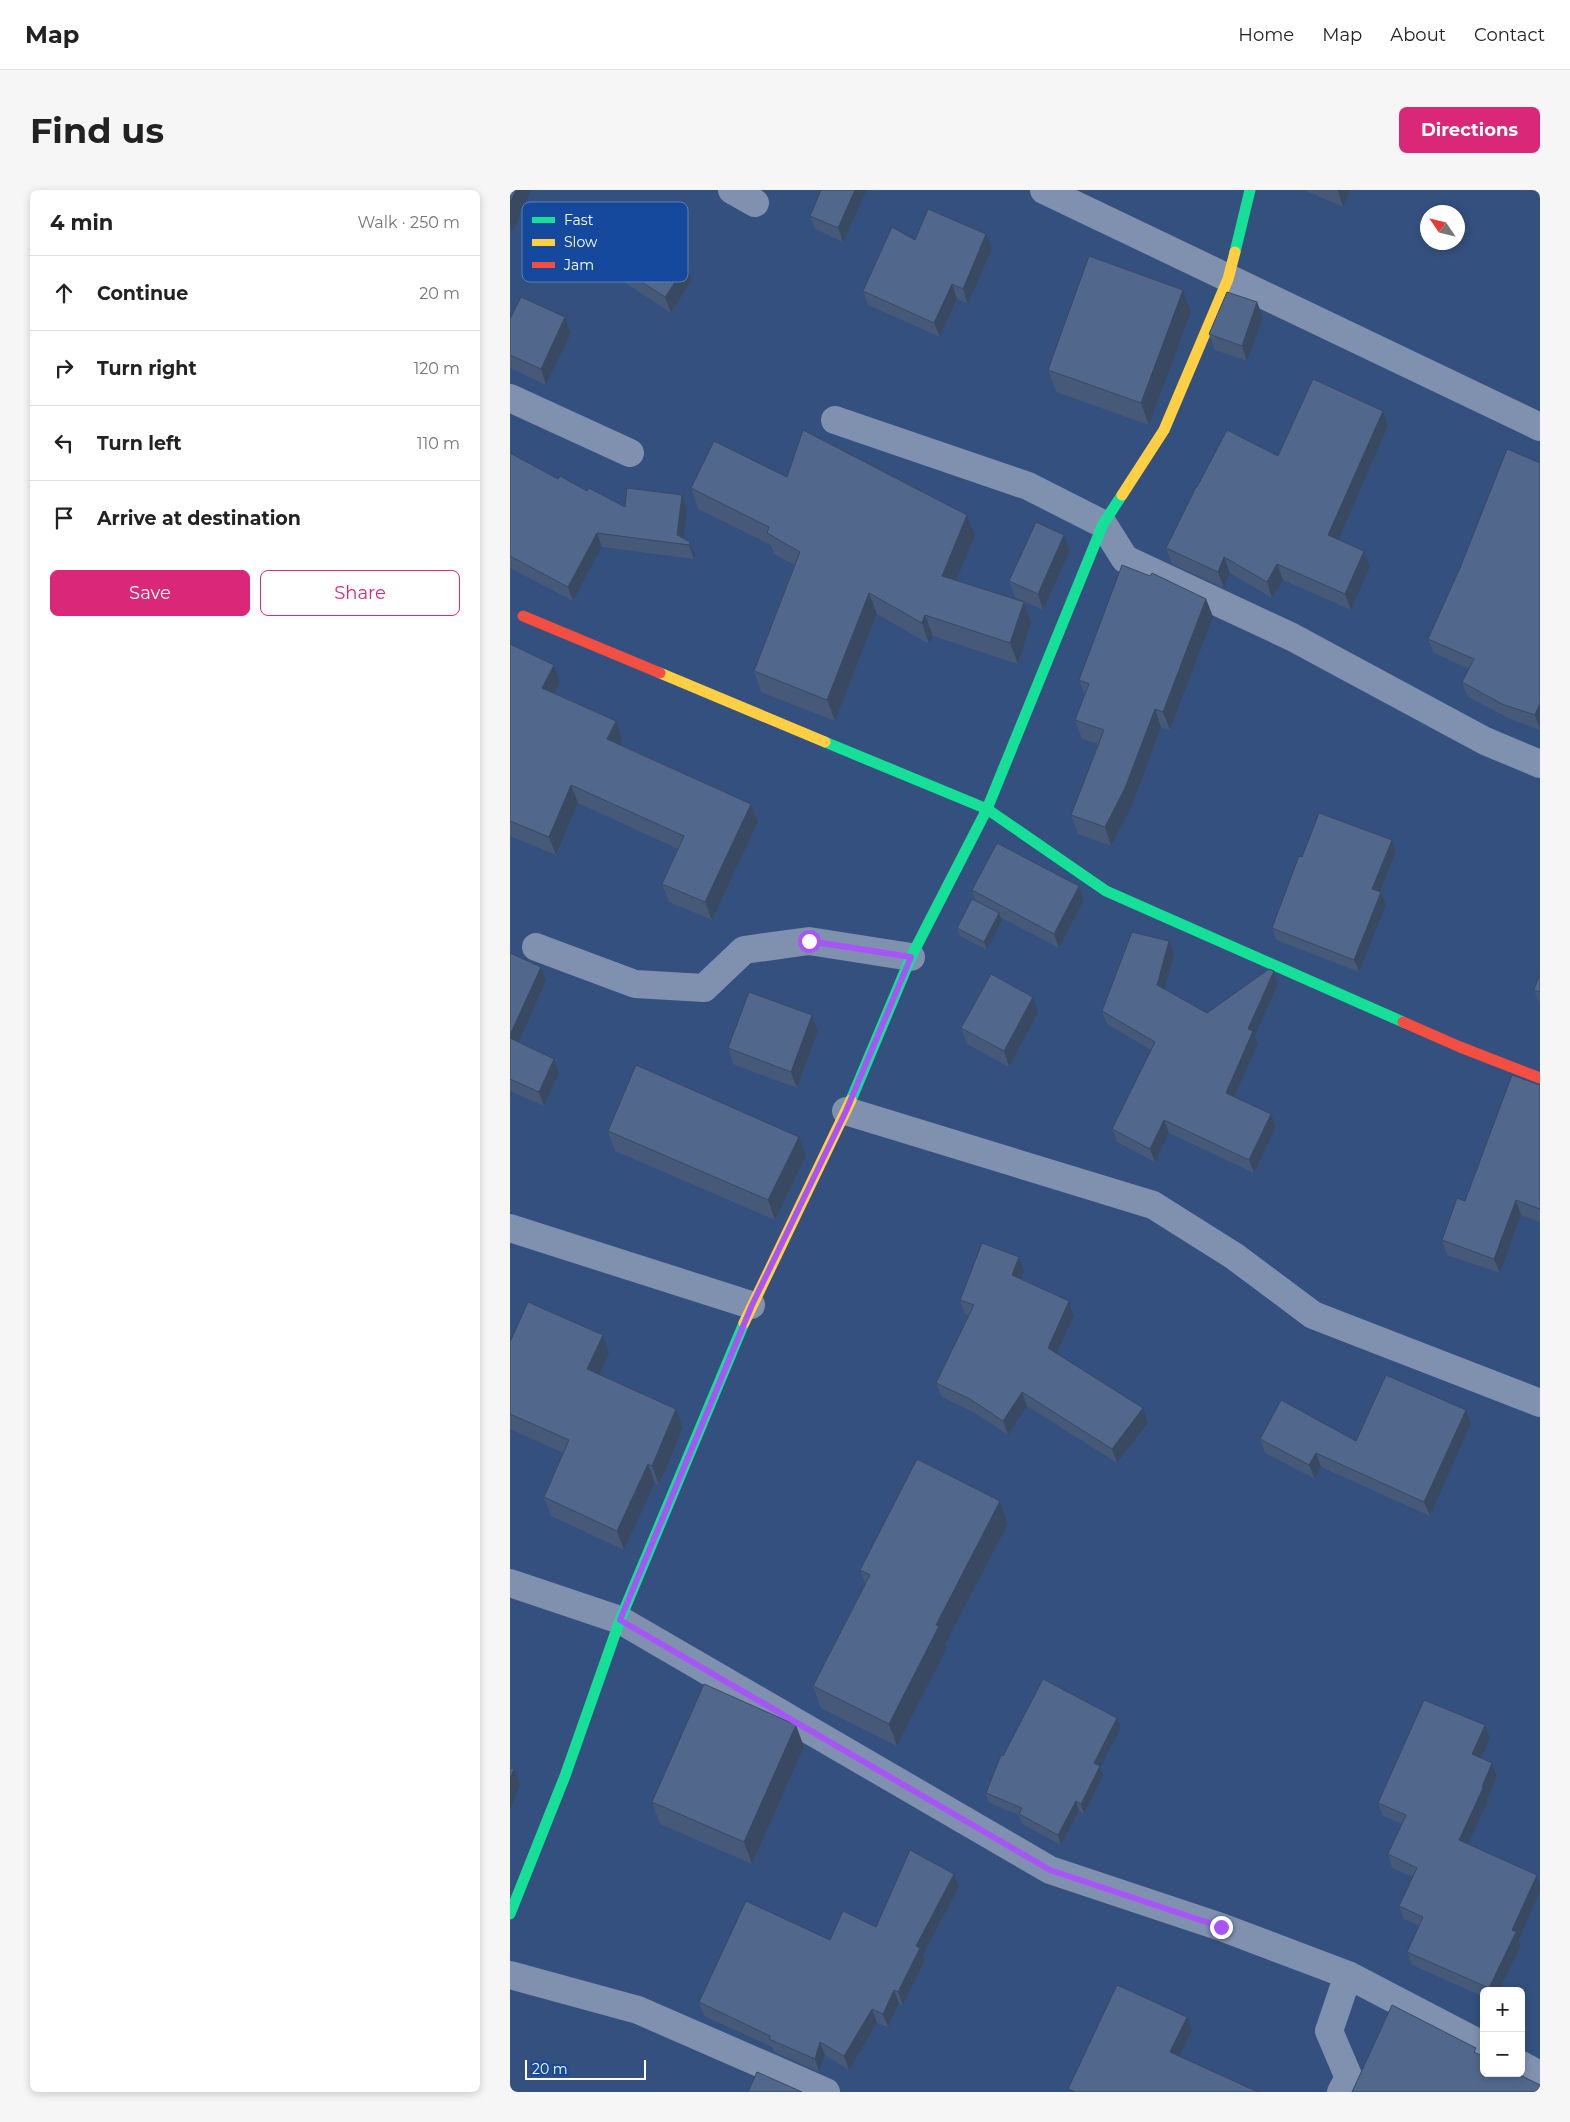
<!DOCTYPE html>
<meta charset="utf-8">
<style>
:root{--surface:#fff;--page:#f6f6f6;--text:#222;--muted:#767676;--line:#e0e0e0;--accent:#db2777}
body{margin:0;font-family:Montserrat,sans-serif;background:var(--page);color:var(--text)}
.controls{position:absolute;right:15px;bottom:15px;display:grid;overflow:hidden;border-radius:8px;box-shadow:0 2px 8px #0003}
.controls button{width:45px;height:45px;display:grid;place-items:center;padding:0;border:0;border-bottom:1px solid var(--line);background:var(--surface);color:var(--text);font:25px sans-serif}
.compass{position:absolute;left:910px;top:15px;width:45px;height:45px;border-radius:50%;background:var(--surface);box-shadow:0 2px 8px #0003;rotate:305deg}
.scale{position:absolute;left:15px;bottom:12px;width:121px;box-sizing:border-box;padding-left:5px;border:2px solid #fff;border-top:0;font-size:14px;line-height:18px;white-space:nowrap;color:#fff;-webkit-text-stroke:4px #14499e;paint-order:stroke}
.stop{position:absolute;width:15px;height:15px;margin:-11px;border:4px solid #a855f7;border-radius:50%;background:#fff}
.stop.end{background:#a855f7;border-color:#fff;box-shadow:0 1px 5px #0008}
.list{margin:0;padding:0;list-style:none}
h2{display:flex;justify-content:space-between;align-items:center;height:65px;margin:0;padding:0 20px;font-size:21px}
h2 small{font-size:16px;font-weight:400;color:var(--muted)}
.list li{display:grid;grid-template-columns:32px 1fr auto;gap:15px;align-items:center;box-sizing:border-box;height:75px;padding:0 20px;border-top:1px solid var(--line)}
.list b{display:block;font-size:19px;white-space:nowrap}
.list em{font-size:16px;font-style:normal;color:var(--muted)}
.actions{display:flex;gap:10px;padding:15px 20px}
.actions a{flex:1;padding:11px 0;border:1px solid var(--accent);border-radius:8px;text-align:center;font-size:18px;color:var(--accent)}
.actions .main{background:var(--accent);color:#fff}
.icon{flex:none;width:28px;height:28px;fill:none;stroke:currentColor;stroke-width:2;stroke-linecap:round;stroke-linejoin:round}
.map{position:relative;flex:none;width:1030px;height:1902px;overflow:hidden;border-radius:8px}
header{display:flex;align-items:center;gap:30px;box-sizing:border-box;height:70px;padding:0 25px;background:var(--surface);border-bottom:1px solid var(--line)}
header strong{font-size:24px}
nav{display:flex;gap:28px;margin-inline-start:auto;font-size:18px}
.intro{display:flex;align-items:center;justify-content:space-between;box-sizing:border-box;height:120px;padding:0 30px}
h1{margin:0;font-size:35px}
.button{padding:12px 22px;border-radius:8px;background:var(--accent);color:#fff;font-size:18px;font-weight:700}
main{display:flex;gap:30px;padding:0 30px}
aside{flex:1;background:var(--surface);border-radius:8px;box-shadow:0 2px 8px #0003}
.map>svg:first-child{display:block}
.lines{fill:none;stroke-linecap:round;stroke-linejoin:round}
.street{stroke:#7f91af;stroke-width:28}
.fast{stroke:#16e098;stroke-width:11}
.slow{stroke:#ffcf43;stroke-width:11}
.jam{stroke:#f24e42;stroke-width:11}
.wall{fill:#465978}
.shaded-wall{fill:#394962}
.building{fill:#51688c;stroke:#394962}
.route{stroke:#a855f7;stroke-width:6}
.key{fill:#14499e;stroke:#5a80bb;stroke-width:1}
.key-label{font-size:14px;fill:#fff}
</style>
<header>
<strong>Map</strong>
<nav><a>Home</a><a>Map</a><a>About</a><a>Contact</a></nav>
</header>
<div class="intro"><h1>Find us</h1><a class="button">Directions</a></div>
<main>
<aside>
<h2>4 min<small>Walk · 250 m</small></h2>
<ul class="list">
<li><svg class="icon" aria-label="ahead" viewBox="0 0 24 24"><path d="M12 20V5M6 11l6-6 6 6"/></svg><div><b>Continue</b></div><em>20 m</em></li>
<li><svg class="icon" aria-label="right" viewBox="0 0 24 24"><path d="M7 20v-9h11M14 6l5 5-5 5"/></svg><div><b>Turn right</b></div><em>120 m</em></li>
<li><svg class="icon" aria-label="left" viewBox="0 0 24 24"><path d="M17 20v-9H6M10 6l-5 5 5 5"/></svg><div><b>Turn left</b></div><em>110 m</em></li>
<li><svg class="icon" aria-label="arrive" viewBox="0 0 24 24"><path d="M6 21V4h12l-3 4 3 4H6"/></svg><div><b>Arrive at destination</b></div></li>
</ul>
<div class="actions"><a class="main">Save</a><a>Share</a></div>
</aside>
<div class="map">
<svg width="1030" height="1902" viewBox="0 0 1030 1902">
<rect width="100%" height="100%" fill="#34507e"/>
<g class="lines">
<g class="street">
<path d="M 222,0 L 245,13"/>
<path d="M 534,0 L 1030,237"/>
<path d="M 0,208 L 120,263"/>
<path d="M 325,230 L 518,296 L 593,334 L 615,369 L 782,447 L 975,551 L 1030,574"/>
<path d="M 26,757 L 125,794 L 194,798 L 234,760 L 299,751 L 401,767"/>
<path d="M 336,921 L 643,1015 L 724,1066 L 803,1125 L 1030,1213"/>
<path d="M 0,1038 L 241,1115"/>
<path d="M 0,1393 L 110,1430 L 540,1680 L 711,1737 L 838,1785 L 974,1856"/>
<path d="M 0,1785 L 128,1820 L 316,1902"/>
<path d="M 1011,1875 L 1030,1885"/>
<path d="M 831,1902 L 839,1888 L 819,1841 L 838,1785"/>
</g>
<g class="fast">
<path d="M 725,62 L 740,0"/>
<path d="M 315,552 L 477,619 L 596,701 L 893,832"/>
<path d="M 341,910 L 401,767 L 477,619 L 593,334 L 612,305"/>
<path d="M 0,1724 L 55,1586 L 110,1430 L 234,1133"/>
</g>
<g class="slow">
<path d="M 612,305 L 654,240 L 718,89 L 725,62"/>
<path d="M 150,483 L 315,552"/>
<path d="M 234,1133 L 341,910"/>
</g>
<g class="jam">
<path d="M 13,426 L 150,483"/>
<path d="M 893,832 L 950,857 L 1030,888"/>
</g>
</g>
<g class="wall">
<path d="M 311,0 L 357,0 L 333,52 L 305,39 L 300,26 Z"/>
<path d="M 794,0 L 840,0 L 833,17 Z"/>
<path d="M 405,50 L 482,59 L 458,114 L 447,109 L 430,147 L 358,115 L 353,101 Z"/>
<path d="M 82,60 L 182,90 L 161,123 L 88,75 Z"/>
<path d="M 673,100 L 681,122 L 639,235 L 546,202 L 538,180 Z"/>
<path d="M 747,112 L 753,128 L 737,171 L 705,160 L 699,144 Z"/>
<path d="M 55,127 L 61,143 L 36,195 L 0,178 L 0,129 Z"/>
<path d="M 873,221 L 878,236 L 829,350 L 860,377 L 841,420 L 773,390 L 762,408 L 720,383 L 714,398 L 662,374 L 656,358 L 687,297 L 768,266 Z"/>
<path d="M 0,263 L 48,289 L 115,317 L 172,305 L 177,320 L 173,348 L 180,352 L 185,366 L 184,369 L 92,357 L 63,411 L 0,378 Z"/>
<path d="M 1030,273 L 1030,540 L 998,528 L 957,506 L 952,492 L 959,479 L 924,463 L 918,449 Z"/>
<path d="M 277,287 L 465,346 L 446,390 L 514,412 L 521,433 L 508,474 L 423,446 L 419,454 L 367,424 L 325,531 L 251,502 L 244,481 L 284,375 L 264,364 L 261,355 L 188,319 L 181,298 Z"/>
<path d="M 560,361 L 533,420 L 505,407 L 499,391 Z"/>
<path d="M 696,409 L 703,427 L 660,540 L 651,537 L 622,616 L 601,656 L 568,644 L 561,625 L 588,554 L 572,549 L 565,530 L 575,505 L 569,490 Z"/>
<path d="M 0,454 L 50,493 L 45,503 L 106,531 L 112,549 L 110,554 L 241,614 L 248,632 L 202,730 L 159,712 L 152,694 L 168,659 L 68,613 L 46,665 L 0,646 Z"/>
<path d="M 882,650 L 886,662 L 871,702 L 876,715 L 849,782 L 766,750 L 762,738 L 792,667 Z"/>
<path d="M 569,696 L 574,710 L 549,758 L 490,727 L 492,731 L 477,760 L 450,746 L 447,738 L 466,711 L 462,700 Z"/>
<path d="M 0,763 L 31,777 L 36,791 L 8,852 L 44,869 L 49,883 L 34,916 L 0,901 Z"/>
<path d="M 664,764 L 654,799 L 697,823 L 764,781 L 768,794 L 745,846 L 748,854 L 724,907 L 761,924 L 766,937 L 744,983 L 659,943 L 645,972 L 607,952 L 602,939 L 641,860 L 597,834 L 592,821 Z"/>
<path d="M 1030,784 L 1030,814 L 1024,800 Z"/>
<path d="M 528,823 L 499,877 L 457,854 L 451,838 Z"/>
<path d="M 302,825 L 308,841 L 287,898 L 223,874 L 218,858 Z"/>
<path d="M 1030,895 L 1030,1032 L 1011,1025 L 990,1083 L 937,1065 L 932,1050 L 955,1011 Z"/>
<path d="M 98,941 L 296,966 L 265,1030 L 105,961 Z"/>
<path d="M 514,1081 L 511,1089 L 559,1111 L 564,1126 L 547,1164 L 638,1233 L 607,1273 L 517,1216 L 498,1245 L 465,1223 L 432,1207 L 426,1193 L 459,1126 L 455,1124 L 450,1110 Z"/>
<path d="M 0,1152 L 99,1164 L 90,1185 L 166,1219 L 173,1238 L 149,1295 L 145,1293 L 114,1360 L 41,1326 L 34,1307 L 53,1263 L 0,1239 Z"/>
<path d="M 956,1220 L 961,1234 L 920,1326 L 811,1277 L 805,1289 L 755,1263 L 750,1249 L 846,1251 Z"/>
<path d="M 490,1311 L 498,1334 L 435,1455 L 437,1458 L 387,1556 L 311,1518 L 303,1496 L 355,1393 L 350,1380 Z"/>
<path d="M 975,1535 L 980,1548 L 971,1568 L 982,1573 L 987,1586 L 977,1609 L 978,1611 L 958,1654 L 1027,1685 L 1030,1694 L 1030,1702 L 1009,1749 L 1011,1755 L 989,1801 L 974,1801 L 974,1807 L 902,1775 L 897,1762 L 909,1736 L 894,1729 L 889,1716 L 903,1687 L 882,1678 L 878,1664 L 892,1634 L 873,1626 L 868,1613 Z"/>
<path d="M 611,1538 L 590,1578 L 593,1586 L 574,1624 L 569,1621 L 551,1655 L 512,1634 L 509,1625 L 479,1613 L 476,1603 L 493,1566 Z"/>
<path d="M 294,1557 L 242,1674 L 150,1634 L 142,1612 Z"/>
<path d="M 444,1684 L 449,1697 L 413,1765 L 415,1771 L 393,1815 L 389,1813 L 378,1837 L 367,1833 L 339,1880 L 315,1865 L 309,1882 L 264,1862 L 262,1857 L 194,1826 L 189,1812 L 320,1750 L 366,1737 Z"/>
</g>
<g class="shaded-wall">
<path d="M 6,0 L 21,0 L 3,41 L 0,34 L 0,13 Z"/>
<path d="M 345,0 L 357,0 L 333,52 L 328,38 Z"/>
<path d="M 828,0 L 840,0 L 833,17 L 828,1 Z"/>
<path d="M 476,44 L 482,59 L 458,114 L 453,99 Z"/>
<path d="M 177,75 L 182,90 L 161,123 L 155,107 Z"/>
<path d="M 442,94 L 447,109 L 430,147 L 424,133 Z"/>
<path d="M 673,100 L 681,122 L 639,235 L 631,213 Z"/>
<path d="M 747,112 L 753,128 L 737,171 L 732,156 Z"/>
<path d="M 55,127 L 61,143 L 36,195 L 31,179 Z"/>
<path d="M 873,221 L 878,236 L 824,361 L 818,345 Z"/>
<path d="M 172,305 L 177,320 L 173,354 L 167,345 Z"/>
<path d="M 457,325 L 465,346 L 439,407 L 432,386 Z"/>
<path d="M 87,343 L 92,357 L 63,411 L 58,397 Z"/>
<path d="M 554,345 L 560,361 L 533,420 L 528,404 Z"/>
<path d="M 180,352 L 185,366 L 184,369 L 179,355 Z"/>
<path d="M 854,361 L 860,377 L 841,420 L 835,404 Z"/>
<path d="M 714,367 L 720,383 L 714,398 L 708,382 Z"/>
<path d="M 767,374 L 773,390 L 762,408 L 757,392 Z"/>
<path d="M 359,403 L 367,424 L 325,531 L 317,510 Z"/>
<path d="M 696,409 L 703,427 L 660,540 L 653,522 Z"/>
<path d="M 514,412 L 521,433 L 508,474 L 500,453 Z"/>
<path d="M 415,425 L 423,446 L 419,454 L 412,433 Z"/>
<path d="M 44,475 L 50,493 L 39,516 L 32,498 Z"/>
<path d="M 1030,513 L 1030,539 L 1025,525 Z"/>
<path d="M 645,519 L 651,537 L 622,616 L 601,656 L 595,637 Z"/>
<path d="M 106,531 L 112,549 L 104,567 L 97,549 Z"/>
<path d="M 61,595 L 68,613 L 46,665 L 39,647 Z"/>
<path d="M 241,614 L 248,632 L 202,730 L 195,712 Z"/>
<path d="M 882,650 L 886,662 L 867,711 L 862,699 Z"/>
<path d="M 569,696 L 574,710 L 549,758 L 544,744 Z"/>
<path d="M 871,702 L 876,715 L 849,782 L 844,770 Z"/>
<path d="M 489,723 L 492,731 L 477,760 L 474,752 Z"/>
<path d="M 659,751 L 664,764 L 652,808 L 647,795 Z"/>
<path d="M 31,777 L 36,791 L 4,862 L 0,852 L 0,845 Z"/>
<path d="M 764,781 L 768,794 L 745,846 L 748,854 L 720,916 L 716,903 L 738,839 Z"/>
<path d="M 523,807 L 528,823 L 499,877 L 494,861 Z"/>
<path d="M 302,825 L 308,841 L 287,898 L 281,882 Z"/>
<path d="M 44,869 L 49,883 L 34,916 L 29,902 Z"/>
<path d="M 761,924 L 766,937 L 744,983 L 739,970 Z"/>
<path d="M 654,930 L 659,943 L 645,972 L 640,959 Z"/>
<path d="M 289,947 L 296,966 L 265,1030 L 258,1010 Z"/>
<path d="M 1006,1010 L 1011,1025 L 990,1083 L 984,1069 Z"/>
<path d="M 509,1067 L 514,1081 L 507,1099 L 502,1085 Z"/>
<path d="M 559,1111 L 564,1126 L 543,1172 L 538,1158 Z"/>
<path d="M 93,1145 L 99,1164 L 84,1198 L 77,1179 Z"/>
<path d="M 512,1202 L 517,1216 L 498,1245 L 493,1231 Z"/>
<path d="M 633,1218 L 638,1233 L 607,1273 L 602,1259 Z"/>
<path d="M 166,1219 L 173,1238 L 149,1295 L 142,1276 Z"/>
<path d="M 956,1220 L 961,1234 L 920,1326 L 914,1312 Z"/>
<path d="M 806,1263 L 811,1277 L 805,1289 L 799,1275 Z"/>
<path d="M 138,1274 L 145,1293 L 114,1360 L 107,1341 Z"/>
<path d="M 490,1311 L 498,1334 L 435,1455 L 437,1458 L 387,1556 L 379,1534 L 426,1435 Z"/>
<path d="M 607,1528 L 611,1538 L 590,1578 L 593,1586 L 574,1624 L 571,1614 L 584,1573 Z"/>
<path d="M 286,1535 L 294,1557 L 242,1674 L 234,1652 Z"/>
<path d="M 975,1535 L 980,1548 L 967,1577 L 962,1564 Z"/>
<path d="M 982,1573 L 987,1586 L 977,1609 L 978,1611 L 954,1663 L 949,1650 Z"/>
<path d="M 4,1579 L 10,1595 L 0,1619 L 0,1589 Z"/>
<path d="M 566,1611 L 569,1621 L 551,1655 L 548,1645 Z"/>
<path d="M 444,1684 L 449,1697 L 413,1765 L 415,1771 L 393,1815 L 388,1802 L 406,1756 Z"/>
<path d="M 1027,1685 L 1030,1694 L 1030,1702 L 1009,1749 L 1011,1755 L 989,1801 L 979,1801 L 979,1798 L 1002,1740 Z"/>
<path d="M 384,1800 L 389,1813 L 378,1837 L 373,1824 Z"/>
<path d="M 362,1819 L 367,1833 L 339,1880 L 334,1866 Z"/>
<path d="M 677,1827 L 682,1840 L 665,1875 L 660,1862 Z"/>
<path d="M 310,1852 L 315,1865 L 309,1882 L 305,1869 Z"/>
</g>
<g class="building">
<path d="M 0,0 L 6,0 L 0,13 Z"/>
<path d="M 311,0 L 345,0 L 328,38 L 300,26 Z"/>
<path d="M 418,19 L 476,44 L 453,99 L 442,94 L 424,133 L 353,101 L 382,37 L 405,50 Z"/>
<path d="M 103,27 L 177,75 L 155,107 L 82,60 Z"/>
<path d="M 579,66 L 673,100 L 631,213 L 538,180 Z"/>
<path d="M 717,102 L 747,112 L 732,156 L 699,144 Z"/>
<path d="M 11,107 L 55,127 L 31,179 L 0,165 L 0,129 Z"/>
<path d="M 803,189 L 873,221 L 818,345 L 854,361 L 835,404 L 767,374 L 757,392 L 714,367 L 708,382 L 656,358 L 686,297 L 687,297 L 717,240 L 768,266 Z"/>
<path d="M 293,240 L 457,325 L 432,386 L 514,412 L 500,453 L 415,425 L 412,433 L 359,403 L 317,510 L 244,481 L 290,362 L 257,343 L 259,337 L 181,298 L 204,251 L 277,287 Z"/>
<path d="M 997,259 L 1030,273 L 1030,513 L 1025,525 L 992,514 L 952,492 L 964,469 L 918,449 L 950,378 Z"/>
<path d="M 0,263 L 48,289 L 50,286 L 77,301 L 79,298 L 115,317 L 117,298 L 172,305 L 167,345 L 180,352 L 179,355 L 87,343 L 58,397 L 0,366 Z"/>
<path d="M 526,332 L 554,345 L 528,404 L 499,391 Z"/>
<path d="M 612,375 L 640,386 L 642,383 L 696,409 L 653,522 L 645,519 L 615,598 L 595,637 L 561,625 L 594,540 L 565,530 L 579,494 L 569,490 Z"/>
<path d="M 0,454 L 44,475 L 32,498 L 106,531 L 97,549 L 241,614 L 195,712 L 152,694 L 174,646 L 61,595 L 39,647 L 0,631 Z"/>
<path d="M 809,623 L 882,650 L 862,699 L 871,702 L 844,770 L 762,738 L 789,666 L 792,667 Z"/>
<path d="M 487,653 L 569,696 L 544,744 L 462,700 Z"/>
<path d="M 462,709 L 489,723 L 474,752 L 447,738 Z"/>
<path d="M 622,742 L 659,751 L 647,795 L 697,823 L 759,779 L 764,781 L 738,839 L 743,841 L 716,903 L 761,924 L 739,970 L 654,930 L 640,959 L 602,939 L 645,852 L 592,821 Z"/>
<path d="M 0,763 L 31,777 L 0,845 Z"/>
<path d="M 481,784 L 523,807 L 494,861 L 451,838 Z"/>
<path d="M 1030,784 L 1030,802 L 1024,800 Z"/>
<path d="M 239,802 L 302,825 L 281,882 L 218,858 Z"/>
<path d="M 0,848 L 44,869 L 29,902 L 0,889 Z"/>
<path d="M 126,875 L 289,947 L 258,1010 L 98,941 Z"/>
<path d="M 1002,885 L 1030,895 L 1030,1019 L 1006,1010 L 984,1069 L 932,1050 L 947,1008 L 955,1011 Z"/>
<path d="M 472,1053 L 509,1067 L 502,1085 L 559,1111 L 538,1158 L 633,1218 L 602,1259 L 512,1202 L 493,1231 L 460,1209 L 426,1193 L 464,1115 L 450,1110 Z"/>
<path d="M 18,1112 L 93,1145 L 77,1179 L 166,1219 L 142,1276 L 138,1274 L 107,1341 L 34,1307 L 59,1250 L 0,1224 L 0,1152 Z"/>
<path d="M 876,1185 L 956,1220 L 914,1312 L 806,1263 L 799,1275 L 750,1249 L 771,1210 L 846,1251 Z"/>
<path d="M 407,1269 L 490,1311 L 426,1435 L 429,1436 L 379,1534 L 303,1496 L 360,1385 L 350,1380 Z"/>
<path d="M 533,1489 L 607,1528 L 584,1573 L 590,1576 L 571,1614 L 566,1611 L 548,1645 L 509,1624 L 512,1618 L 476,1603 L 491,1565 L 493,1566 Z"/>
<path d="M 194,1494 L 286,1535 L 234,1652 L 142,1612 Z"/>
<path d="M 914,1510 L 975,1535 L 962,1564 L 982,1573 L 972,1597 L 973,1598 L 949,1650 L 1027,1685 L 1002,1740 L 1006,1742 L 979,1798 L 897,1762 L 913,1727 L 889,1716 L 907,1678 L 878,1664 L 896,1625 L 868,1613 Z"/>
<path d="M 0,1578 L 4,1579 L 0,1589 Z"/>
<path d="M 400,1660 L 444,1684 L 406,1756 L 410,1758 L 388,1802 L 384,1800 L 373,1824 L 362,1819 L 334,1866 L 310,1852 L 305,1869 L 259,1849 L 260,1846 L 189,1812 L 236,1711 L 320,1750 L 333,1721 L 366,1737 Z"/>
<path d="M 607,1795 L 677,1827 L 660,1862 L 748,1902 L 565,1902 L 558,1899 Z"/>
<path d="M 882,1815 L 966,1858 L 964,1862 L 974,1867 L 974,1883 L 1006,1883 L 1030,1895 L 1030,1898 L 1028,1902 L 842,1902 Z"/>
<path d="M 247,1882 L 292,1902 L 238,1902 Z"/>
</g>
<g class="lines">
<path class="route" d="M 299,751 L 401,767 L 336,921 L 242,1115 L 110,1430 L 540,1680 L 711,1737"/>
</g>
<rect x="12" y="12" width="166" height="80" rx="8" class="key"/>
<rect x="22" y="27" width="23" height="6" fill="#16e098"/>
<rect x="22" y="49" width="23" height="7" fill="#ffcf43"/>
<rect x="22" y="72" width="23" height="6" fill="#f24e42"/>
<g class="key-label">
<text x="54" y="35">Fast</text>
<text x="54" y="57">Slow</text>
<text x="54" y="80">Jam</text>
</g>
</svg>
<div class="controls">
<button>+</button>
<button>−</button>
</div>
<svg class="compass" viewBox="-18 -18 36 36"><path d="M0-13l5 13h-10z" fill="#e53935"/><path d="M0 13l5-13h-10z" fill="#767676"/></svg>
<div class="scale">20 m</div>
<div class="stop" style="left:299px;top:751px"></div>
<div class="stop end" style="left:711px;top:1737px"></div>
</div>
</main>
